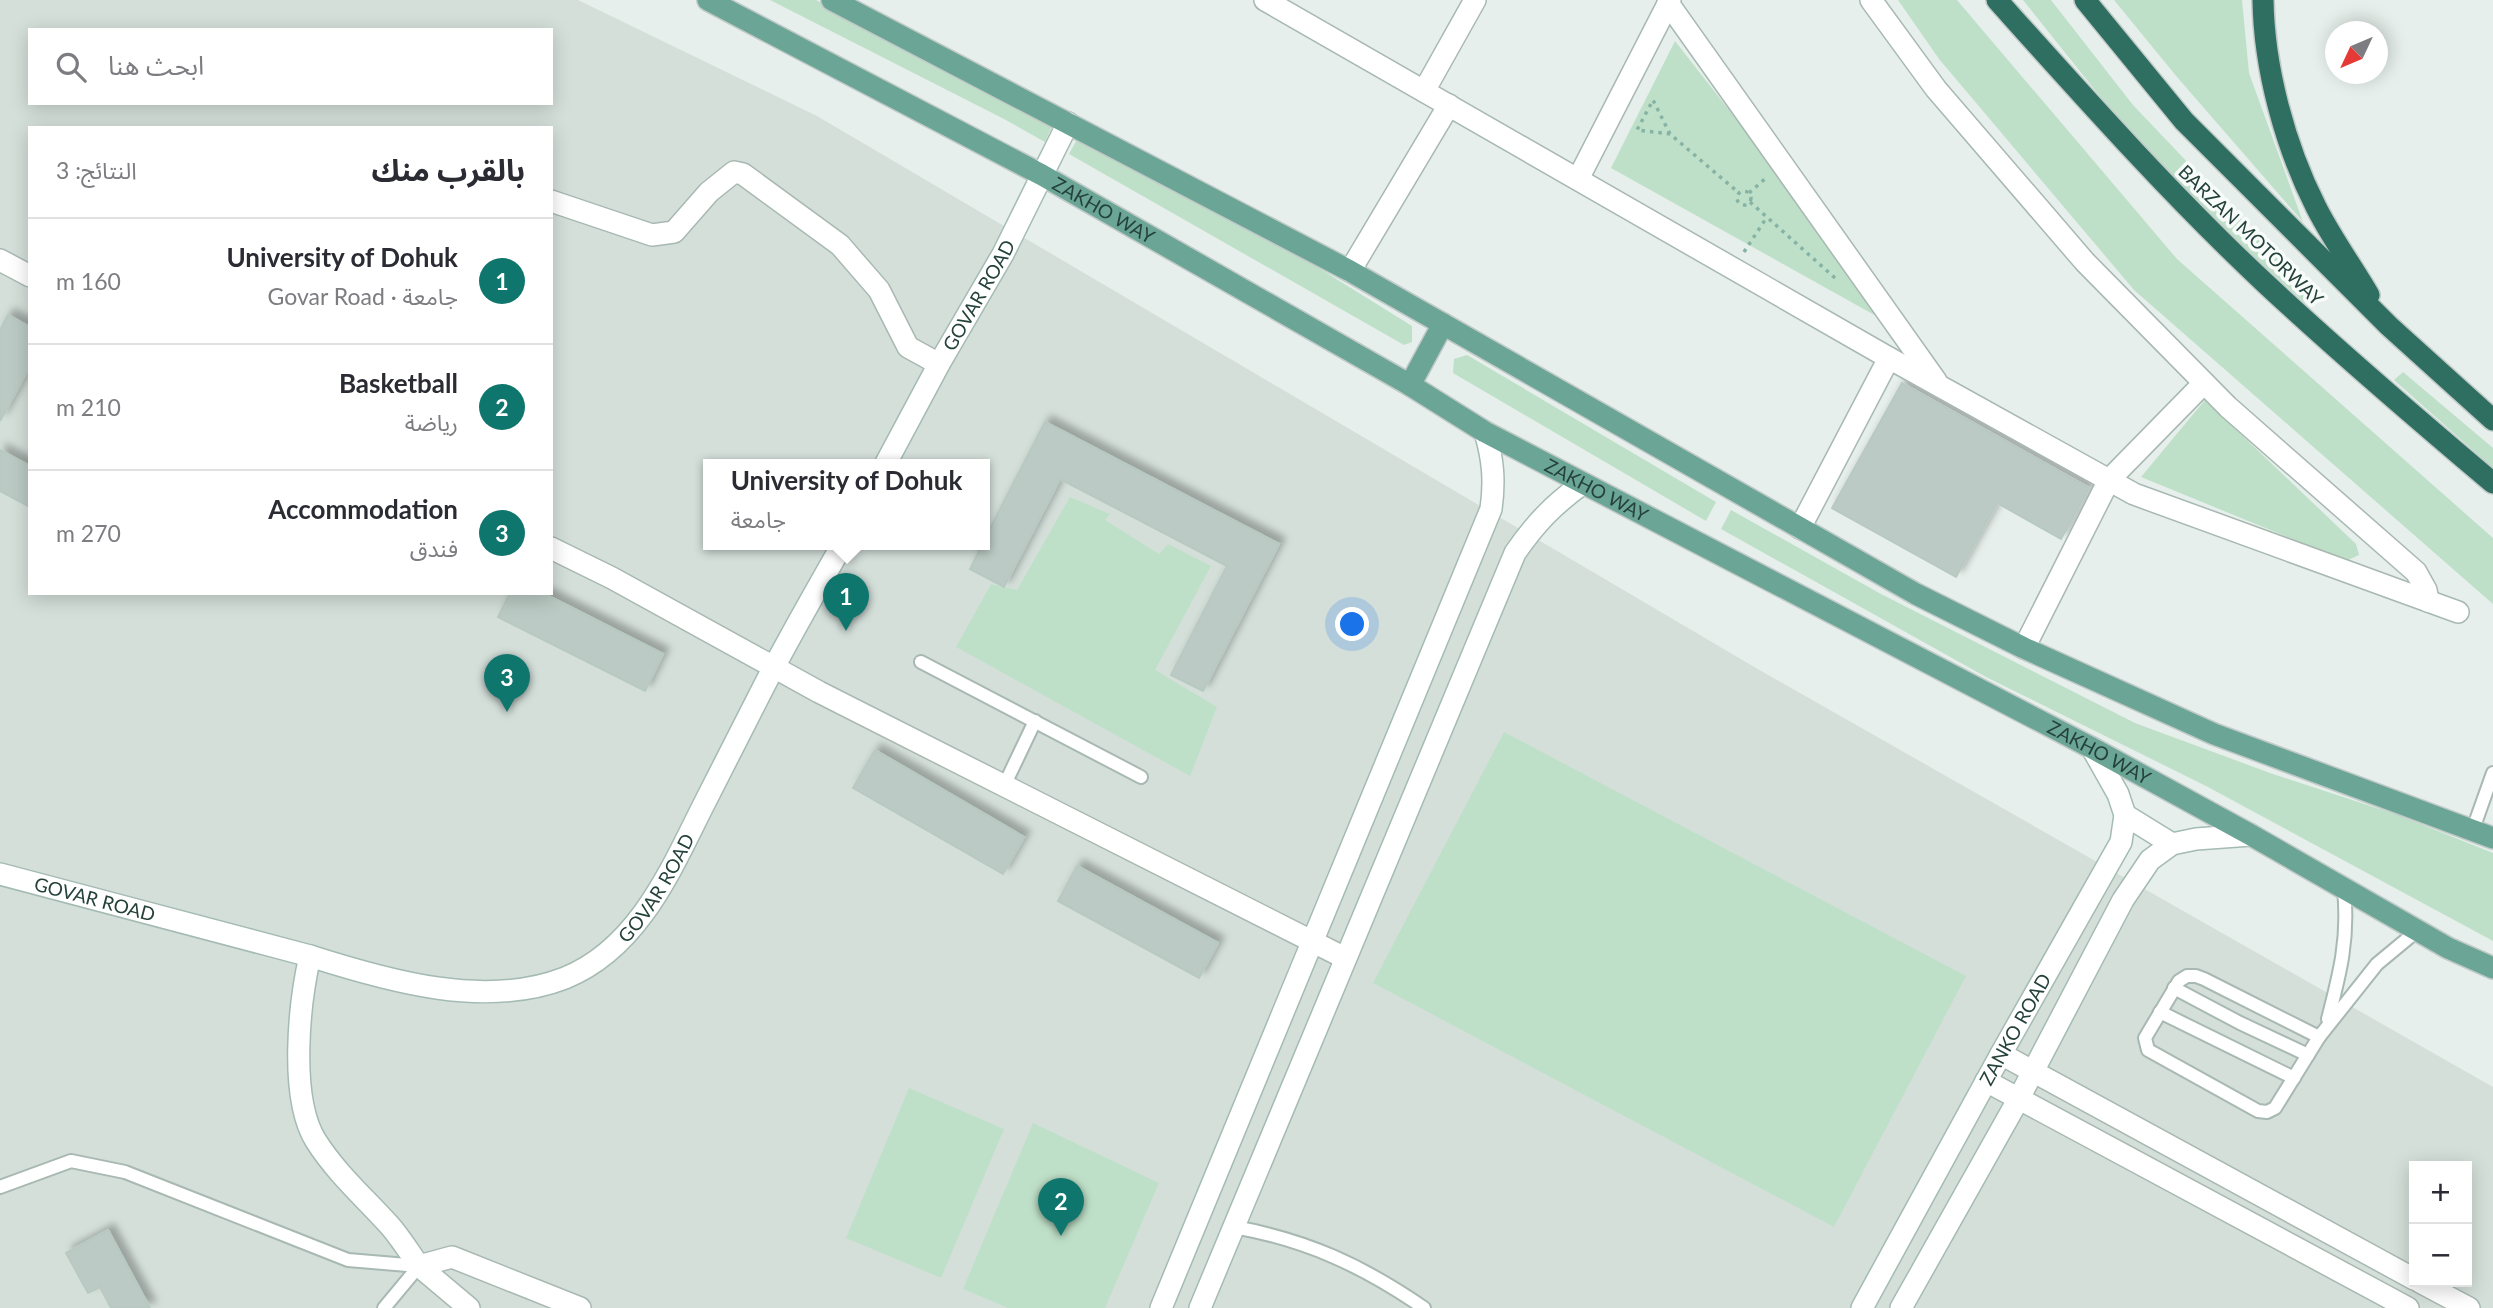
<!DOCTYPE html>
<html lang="ar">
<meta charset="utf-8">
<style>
:root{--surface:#fff;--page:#f7f7f7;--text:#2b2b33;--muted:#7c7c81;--line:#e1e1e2;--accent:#0f766e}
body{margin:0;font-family:Lato,"Noto Sans Arabic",sans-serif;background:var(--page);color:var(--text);direction:rtl}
.controls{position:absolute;right:21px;bottom:21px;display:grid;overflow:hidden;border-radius:0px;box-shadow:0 4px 18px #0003}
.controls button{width:63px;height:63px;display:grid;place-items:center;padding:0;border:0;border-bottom:2px solid var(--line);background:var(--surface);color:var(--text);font:35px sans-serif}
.compass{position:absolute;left:2325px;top:21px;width:63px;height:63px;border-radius:50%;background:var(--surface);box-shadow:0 4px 18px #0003;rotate:226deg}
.you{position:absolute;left:1353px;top:625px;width:24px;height:24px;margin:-18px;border:5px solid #fff;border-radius:50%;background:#1a73e8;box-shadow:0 0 0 10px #1a73e833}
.badge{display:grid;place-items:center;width:46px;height:46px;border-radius:50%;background:var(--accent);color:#fff;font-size:23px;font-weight:700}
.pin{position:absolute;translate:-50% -58px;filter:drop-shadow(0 2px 4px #0008)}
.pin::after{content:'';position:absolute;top:37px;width:24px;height:21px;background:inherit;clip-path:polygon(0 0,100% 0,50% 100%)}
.popup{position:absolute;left:703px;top:459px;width:287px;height:91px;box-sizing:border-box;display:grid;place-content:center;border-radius:0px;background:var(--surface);filter:drop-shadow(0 2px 5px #0005);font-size:23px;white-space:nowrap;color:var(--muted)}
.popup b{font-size:26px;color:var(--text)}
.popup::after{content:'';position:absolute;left:50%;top:100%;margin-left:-14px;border:14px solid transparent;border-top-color:var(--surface)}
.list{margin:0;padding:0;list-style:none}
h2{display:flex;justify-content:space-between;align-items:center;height:91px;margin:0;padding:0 28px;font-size:30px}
h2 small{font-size:23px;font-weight:400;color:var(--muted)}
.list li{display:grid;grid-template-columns:46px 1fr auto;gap:21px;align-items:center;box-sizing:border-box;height:126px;padding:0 28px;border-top:2px solid var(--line)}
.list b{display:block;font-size:26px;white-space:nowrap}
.list p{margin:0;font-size:23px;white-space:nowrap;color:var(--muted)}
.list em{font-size:23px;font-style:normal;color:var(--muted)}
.icon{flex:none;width:38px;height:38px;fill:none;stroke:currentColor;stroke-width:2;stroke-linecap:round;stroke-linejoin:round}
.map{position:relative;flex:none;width:2493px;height:1308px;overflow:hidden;direction:ltr}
.search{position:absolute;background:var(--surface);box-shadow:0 4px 18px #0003;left:28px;top:28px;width:525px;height:77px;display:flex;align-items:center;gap:18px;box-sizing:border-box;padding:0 24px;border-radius:0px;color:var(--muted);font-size:26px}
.panel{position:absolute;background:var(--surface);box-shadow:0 4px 18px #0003;left:28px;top:126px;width:525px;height:469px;border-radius:0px;direction:rtl}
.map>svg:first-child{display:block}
.built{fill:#d4dfda;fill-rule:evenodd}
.green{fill:#bfe0c8}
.building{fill:#bbcac4;stroke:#b8c9c2;stroke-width:2;filter:url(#shadow)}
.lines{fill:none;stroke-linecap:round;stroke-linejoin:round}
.lane-casing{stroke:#a8b8b2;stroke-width:16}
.street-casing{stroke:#a8b8b2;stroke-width:24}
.secondary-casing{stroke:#a4bbb3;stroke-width:24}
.primary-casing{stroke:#c2cac8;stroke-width:24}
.highway-casing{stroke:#c2cac8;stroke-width:24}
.path{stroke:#86b3a5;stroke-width:3.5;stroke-dasharray:3.5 5;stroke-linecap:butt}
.lane{stroke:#fff;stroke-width:12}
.street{stroke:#fff;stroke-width:21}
.secondary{stroke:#fff;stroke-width:21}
.primary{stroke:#6aa596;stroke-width:21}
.highway{stroke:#2f6f62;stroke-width:21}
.labels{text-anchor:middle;stroke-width:7;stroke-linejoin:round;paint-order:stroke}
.street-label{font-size:19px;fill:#24423a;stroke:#f7fbf9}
</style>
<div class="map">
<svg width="2493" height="1308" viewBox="0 0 2493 1308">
<defs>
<filter id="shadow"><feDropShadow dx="6" dy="-6" stdDeviation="3.5" flood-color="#0004"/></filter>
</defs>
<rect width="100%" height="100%" fill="#e6efeb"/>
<path class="built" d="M 0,0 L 578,0 L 817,116 L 1756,668 L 2493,1087 L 2493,1308 L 0,1308 ZM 30,30 L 551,30 L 551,103 L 30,103 ZM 30,128 L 551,128 L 551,593 L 30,593 ZM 708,465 L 984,465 L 984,545 L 708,545 ZM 2414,1166 L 2467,1166 L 2467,1282 L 2414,1282 Z"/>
<g class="green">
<path d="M 770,0 L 816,0 L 1055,120 L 1045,142 L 1004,119 Z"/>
<path d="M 1898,0 L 1957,0 L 2177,259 L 2493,538 L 2493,604 L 2134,290 L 1939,59 Z"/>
<path d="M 2023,0 L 2051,0 L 2133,105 L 2314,295 L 2305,303 L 2214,221 L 2138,144 Z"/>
<path d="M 2114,0 L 2242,0 L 2249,73 L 2303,222 L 2177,77 Z"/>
<path d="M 1675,41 L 1887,312 L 1886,319 L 1878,317 L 1611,168 Z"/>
<path d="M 1079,136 L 1280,244 L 1412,326 L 1412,342 L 1404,345 L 1069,154 Z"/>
<path d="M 1467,355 L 1716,502 L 1706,521 L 1453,373 L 1454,359 Z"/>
<path d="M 2403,372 L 2493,448 L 2493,468 L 2394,380 Z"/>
<path d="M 2205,400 L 2356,544 L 2359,555 L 2346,561 L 2141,477 Z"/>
<path d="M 1070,497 L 1110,514 L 1105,520 L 1159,554 L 1168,544 L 1211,566 L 1155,670 L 1217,707 L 1190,776 L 956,647 L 991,584 L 1017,590 Z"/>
<path d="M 1731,510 L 1881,594 L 2135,723 L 2270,773 L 2398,815 L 2493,853 L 2493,941 L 2206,786 L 1986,677 L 1721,529 Z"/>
<path d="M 1504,732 L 1966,976 L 1834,1227 L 1373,983 Z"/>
<path d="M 909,1088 L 1004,1129 L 941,1278 L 846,1238 Z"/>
<path d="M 1033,1123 L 1159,1183 L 1105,1308 L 1008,1308 L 963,1289 Z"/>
</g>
<g class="building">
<path d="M 8,315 L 30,327 L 30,366 L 0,421 L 0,330 Z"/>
<path d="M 1902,383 L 2089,488 L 2061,539 L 1997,503 L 1956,577 L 1832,508 Z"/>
<path d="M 1045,422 L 1279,544 L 1203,691 L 1171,675 L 1227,566 L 1060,479 L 1004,587 L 970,569 L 982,545 L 984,545 L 984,540 Z"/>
<path d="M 0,450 L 30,466 L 30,507 L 0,491 Z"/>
<path d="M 510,593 L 543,593 L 663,654 L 645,691 L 498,617 Z"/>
<path d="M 875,750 L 1024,837 L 1003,874 L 853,788 Z"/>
<path d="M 1077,866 L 1218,943 L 1199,978 L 1058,901 Z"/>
<path d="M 108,1230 L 150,1308 L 111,1308 L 100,1287 L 88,1293 L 66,1253 Z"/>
</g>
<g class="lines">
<defs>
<g id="lane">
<path d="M 921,662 L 1141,777"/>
<path d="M 1004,786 L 1035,721"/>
<path d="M 2473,829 L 2493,773"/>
<path d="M 2187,976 L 2196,976 L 2204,979 L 2319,1037 L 2275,1108 L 2267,1112 L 2258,1111 L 2148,1050 L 2145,1038 L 2179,981 Z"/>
<path d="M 2174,988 L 2240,1023 L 2308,1055"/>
<path d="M 2160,1012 L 2294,1078"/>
<path d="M 2328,1019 C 2340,973 2349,938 2344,890"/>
<path d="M 2319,1037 L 2377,964 L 2418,930"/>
<path d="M 0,1187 L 71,1161 L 125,1172 L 348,1260 L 419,1266"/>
<path d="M 1234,1227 C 1307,1240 1363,1266 1424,1308"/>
<path d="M 384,1308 L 419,1266"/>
</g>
<g id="street">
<path d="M 1265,0 L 1889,358 L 2134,494 L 2458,612"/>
<path d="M 1871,0 L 1936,89 L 2085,262 L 2228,407 L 2416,572 L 2426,590 L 2428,601"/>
<path d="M 1668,3 L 1936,381"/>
<path d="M 1424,91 L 1475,0"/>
<path d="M 1578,179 L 1670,0"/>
<path d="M 551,201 L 652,235 L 674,232 L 709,192 L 734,172 L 743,174 L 840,245 L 879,290 L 908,347 L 939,364"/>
<path d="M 0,260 L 30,276"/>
<path d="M 1350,271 L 1449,105"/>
<path d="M 1800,528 L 1889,358"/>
<path d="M 551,548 L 612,578 L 819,692 L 1345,958"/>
<path d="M 2024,648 L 2109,480 L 2204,383"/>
<path d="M 2001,1054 L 2414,1279"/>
<path d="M 1986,1081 L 2408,1308"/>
<path d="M 419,1266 L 452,1257 L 580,1308"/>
<path d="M 419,1266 L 469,1308"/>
<path d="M 2420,1282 L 2469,1308"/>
</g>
<g id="secondary">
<path id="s1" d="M 885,465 L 939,364 L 1003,254 L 1068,123"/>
<path d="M 2125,815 L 2172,844"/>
<path id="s2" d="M 0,874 L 310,956 C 299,1004 289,1098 316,1141 C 337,1174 365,1198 391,1227 C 401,1239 410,1253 419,1266"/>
<path id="s3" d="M 310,956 C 388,981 486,1009 565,978 C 637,949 670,872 702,808 C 722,769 742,729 762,690 C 787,641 815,593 842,545"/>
<path d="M 1161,1308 L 1491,509 C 1495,481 1493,459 1485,432"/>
<path d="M 1200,1308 L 1515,553 C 1535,524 1553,505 1582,484"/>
<path id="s4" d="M 1862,1308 L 2001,1054 L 2121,842 L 2125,815 L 2118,794 L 2092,748"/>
<path d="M 1901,1308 L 2018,1100 L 2123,900 L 2150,860 L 2172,844 L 2196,839 L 2251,835"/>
</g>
<g id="primary">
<path id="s5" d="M 708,0 L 1042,175 L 1410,385 L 1485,432 L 2092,748 L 2251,835 L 2448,948 L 2493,968"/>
<path d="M 832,0 L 1350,271 L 1916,594 L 2024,648 L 2214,734 L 2493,838"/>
<path d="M 1410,385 L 1443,324"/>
</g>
<g id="highway">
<path d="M 1997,0 C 2084,97 2171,195 2266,284 C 2340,353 2416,418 2493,483"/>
<path d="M 2085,0 L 2184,121 L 2389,326 L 2493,420"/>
<path d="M 2263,0 C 2264,68 2285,146 2316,207 C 2331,237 2352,266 2369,295"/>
</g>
</defs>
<use href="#lane" class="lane-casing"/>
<use href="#street" class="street-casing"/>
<use href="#secondary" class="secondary-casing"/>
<use href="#primary" class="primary-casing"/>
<use href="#highway" class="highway-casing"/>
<g class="path">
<path d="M 1670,134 L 1653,100 L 1637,130 L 1670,134 L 1739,193"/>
<circle cx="1744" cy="198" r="7"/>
<path d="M 1749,193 L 1766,178"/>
<path d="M 1750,202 L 1835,278"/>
<path d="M 1744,252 L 1767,217"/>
</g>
<use href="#lane" class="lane"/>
<use href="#street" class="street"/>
<use href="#secondary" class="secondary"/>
<use href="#primary" class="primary"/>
<use href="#highway" class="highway"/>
</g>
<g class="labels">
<g class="street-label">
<text dy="7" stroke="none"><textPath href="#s5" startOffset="448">ZAKHO WAY</textPath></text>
<text transform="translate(2251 235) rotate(44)" y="7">BARZAN MOTORWAY</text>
<text dy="7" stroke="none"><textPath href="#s1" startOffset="194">GOVAR ROAD</textPath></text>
<text dy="7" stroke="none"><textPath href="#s5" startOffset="1015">ZAKHO WAY</textPath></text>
<text dy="7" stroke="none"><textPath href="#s5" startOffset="1582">ZAKHO WAY</textPath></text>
<text dy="7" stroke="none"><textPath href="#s3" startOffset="392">GOVAR ROAD</textPath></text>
<text dy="7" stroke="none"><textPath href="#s2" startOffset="98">GOVAR ROAD</textPath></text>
<text dy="7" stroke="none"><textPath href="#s4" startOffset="318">ZANKO ROAD</textPath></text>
</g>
</g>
</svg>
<div class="controls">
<button>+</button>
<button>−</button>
</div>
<svg class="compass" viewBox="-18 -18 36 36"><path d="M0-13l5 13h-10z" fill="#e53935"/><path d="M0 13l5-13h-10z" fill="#7c7c81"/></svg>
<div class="you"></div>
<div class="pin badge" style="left:846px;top:631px">1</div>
<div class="popup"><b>University of Dohuk</b>جامعة</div>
<div class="pin badge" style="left:1061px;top:1236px">2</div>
<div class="pin badge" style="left:507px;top:712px">3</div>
<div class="search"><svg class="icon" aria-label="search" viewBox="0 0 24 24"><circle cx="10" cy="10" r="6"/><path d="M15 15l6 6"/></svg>ابحث هنا</div>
<section class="panel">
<h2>بالقرب منك<small>النتائج: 3</small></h2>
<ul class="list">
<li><span class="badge">1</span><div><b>University of Dohuk</b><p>جامعة · Govar Road</p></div><em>160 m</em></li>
<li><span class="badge">2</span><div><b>Basketball</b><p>رياضة</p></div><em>210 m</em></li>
<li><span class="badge">3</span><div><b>Accommodation</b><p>فندق</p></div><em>270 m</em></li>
</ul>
</section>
</div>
